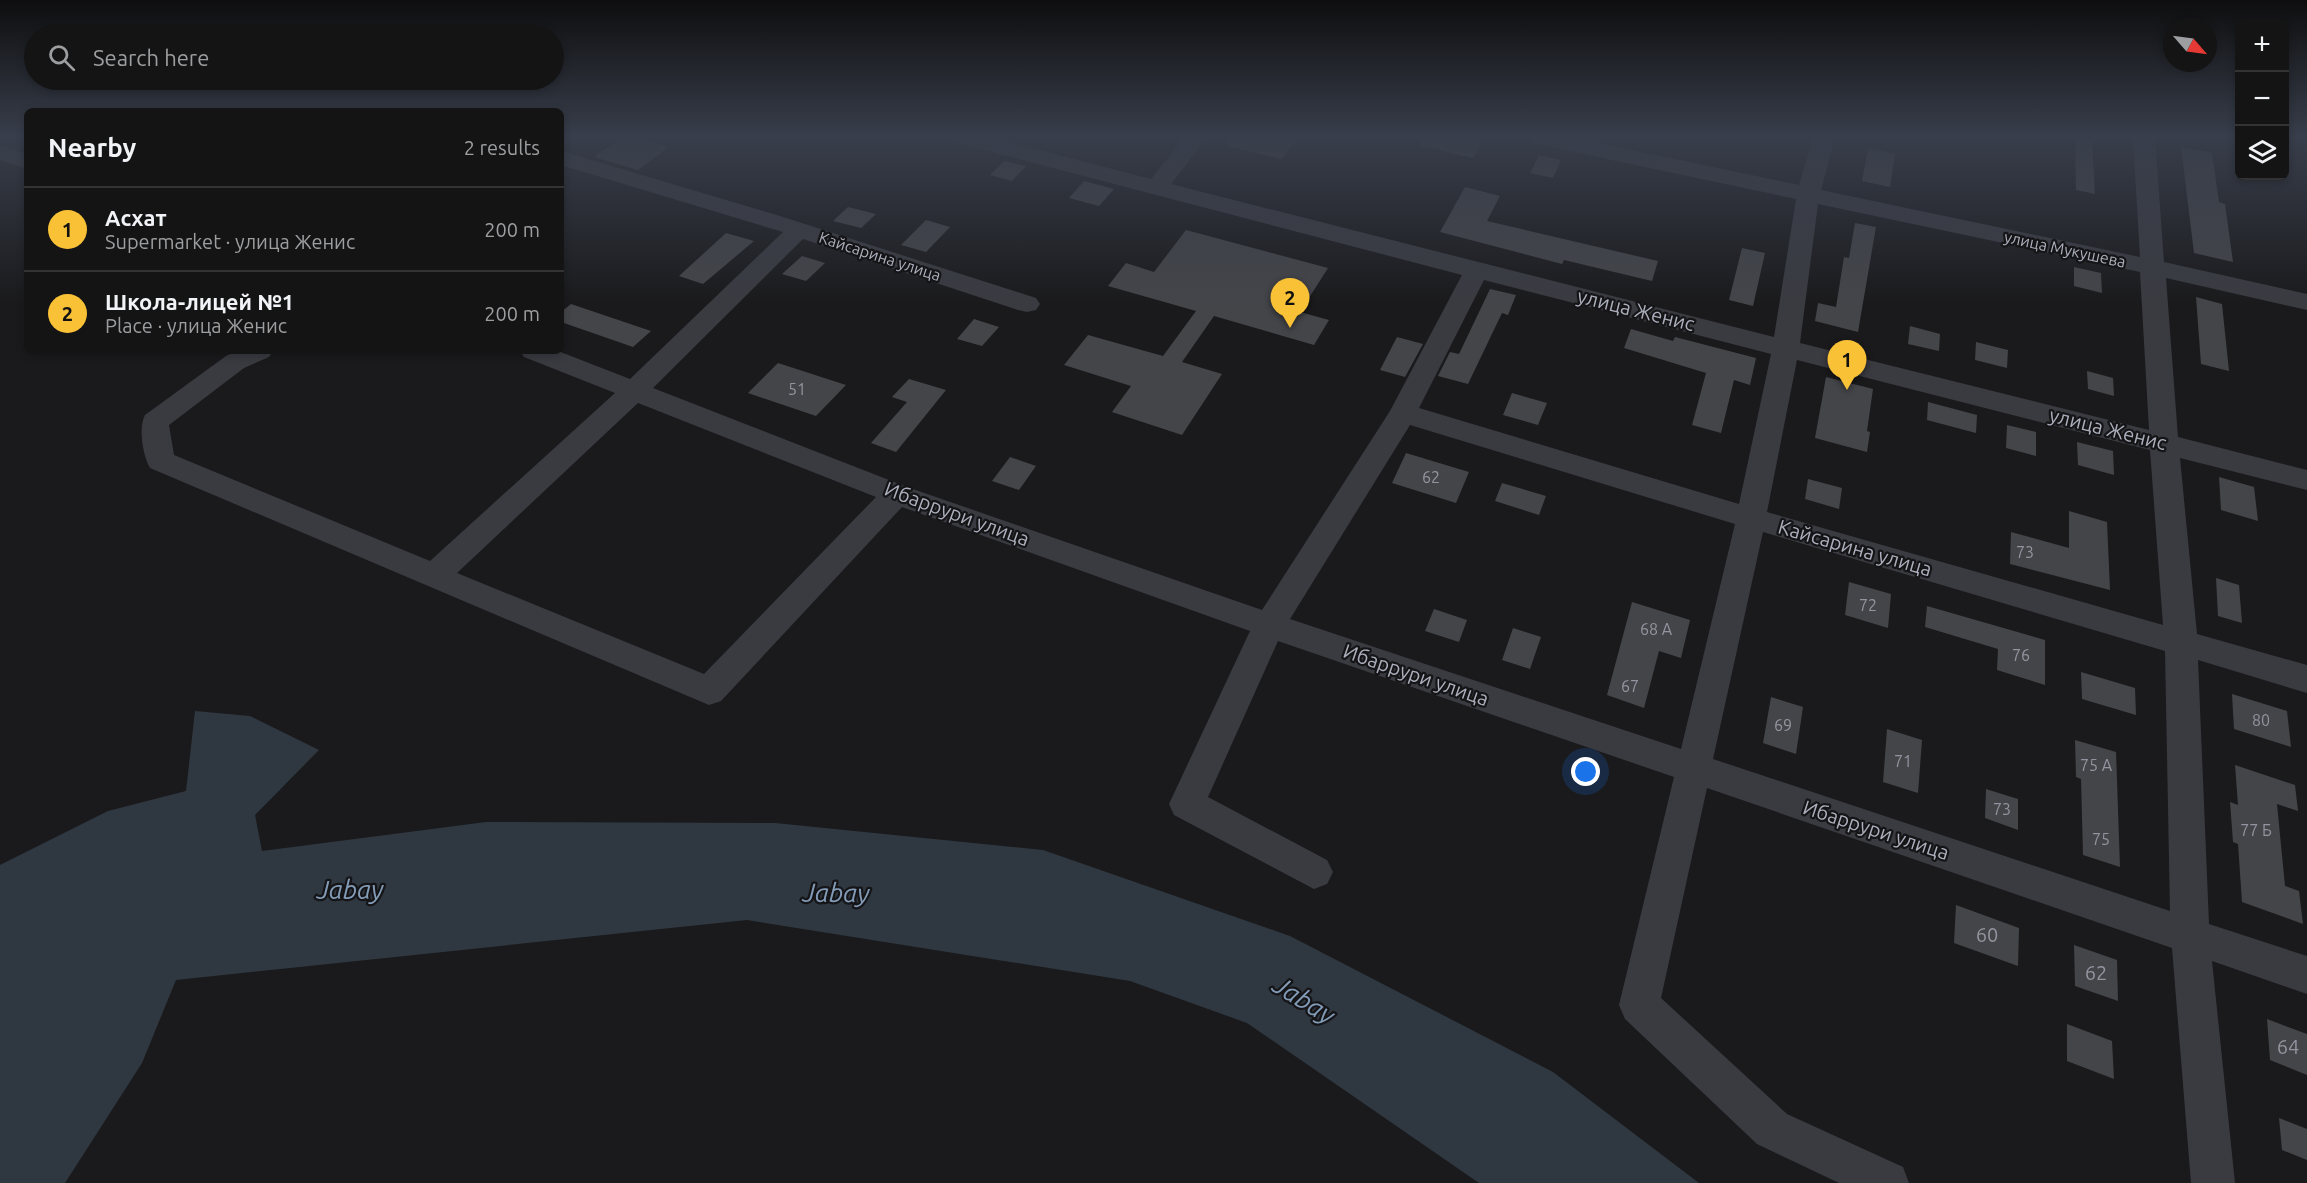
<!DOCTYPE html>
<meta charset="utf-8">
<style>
:root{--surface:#141415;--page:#1d1d1e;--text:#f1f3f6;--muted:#9d9ea0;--line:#333334;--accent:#f8c136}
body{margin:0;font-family:Ubuntu,sans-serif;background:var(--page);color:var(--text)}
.controls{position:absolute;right:18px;top:18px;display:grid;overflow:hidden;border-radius:9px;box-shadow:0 3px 9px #0003}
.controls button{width:54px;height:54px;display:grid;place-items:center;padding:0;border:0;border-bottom:2px solid var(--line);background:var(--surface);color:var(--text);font:30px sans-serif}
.compass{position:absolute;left:2163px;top:18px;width:54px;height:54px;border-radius:50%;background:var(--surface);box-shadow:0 3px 9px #0003;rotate:118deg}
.you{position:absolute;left:1586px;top:772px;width:21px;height:21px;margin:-15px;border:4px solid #fff;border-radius:50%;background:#1a73e8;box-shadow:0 0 0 9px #1a73e833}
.badge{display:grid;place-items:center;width:39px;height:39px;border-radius:50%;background:var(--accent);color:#111;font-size:20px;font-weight:700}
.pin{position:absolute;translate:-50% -50px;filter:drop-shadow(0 2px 3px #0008)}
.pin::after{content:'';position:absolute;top:32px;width:21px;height:18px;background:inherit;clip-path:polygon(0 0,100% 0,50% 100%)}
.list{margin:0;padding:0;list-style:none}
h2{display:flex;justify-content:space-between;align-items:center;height:78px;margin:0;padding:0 24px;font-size:26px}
h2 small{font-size:20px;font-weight:400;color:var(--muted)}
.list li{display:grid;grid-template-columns:39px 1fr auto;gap:18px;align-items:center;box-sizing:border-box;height:84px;padding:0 24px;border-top:2px solid var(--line)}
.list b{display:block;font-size:22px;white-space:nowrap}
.list p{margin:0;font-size:20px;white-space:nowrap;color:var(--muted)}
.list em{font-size:20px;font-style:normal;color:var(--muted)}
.icon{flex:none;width:33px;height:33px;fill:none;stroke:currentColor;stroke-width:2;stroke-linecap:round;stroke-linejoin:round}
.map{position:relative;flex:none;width:2307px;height:1183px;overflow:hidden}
.search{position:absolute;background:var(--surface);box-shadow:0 3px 9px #0003;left:24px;top:24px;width:540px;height:66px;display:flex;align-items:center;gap:15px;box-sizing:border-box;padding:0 21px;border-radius:33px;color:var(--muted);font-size:22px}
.panel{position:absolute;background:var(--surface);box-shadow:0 3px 9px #0003;left:24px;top:108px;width:540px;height:246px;border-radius:9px}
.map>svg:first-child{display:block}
.water{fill:#2f3841}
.building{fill:#444549}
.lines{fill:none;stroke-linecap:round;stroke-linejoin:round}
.minor{fill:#3a3b41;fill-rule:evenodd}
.labels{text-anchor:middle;stroke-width:4.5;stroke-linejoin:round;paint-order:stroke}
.far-street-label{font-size:16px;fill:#acb0bc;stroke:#151417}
.number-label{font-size:16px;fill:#92959f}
.street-label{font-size:20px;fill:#acb0bc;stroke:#151417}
.near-number-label{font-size:20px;fill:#92959f}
.near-water-label{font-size:26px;font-style:italic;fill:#829bb7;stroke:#151417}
</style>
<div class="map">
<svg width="2307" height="1183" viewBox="0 0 2307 1183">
<rect width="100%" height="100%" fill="#1a1a1c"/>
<path class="water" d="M 195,711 L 250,716 L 319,750 L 255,815 L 262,851 L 486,822 L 775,823 L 1043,850 L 1290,936 L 1553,1072 L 1699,1183 L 1479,1183 L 1247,1023 L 1130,981 L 747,920 L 176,980 L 142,1063 L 65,1183 L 0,1183 L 0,865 L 108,811 L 186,791 Z"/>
<g class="building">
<path d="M 621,138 L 638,138 L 669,147 L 638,170 L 594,157 Z"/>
<path d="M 1228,138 L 1297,138 L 1282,159 L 1227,146 Z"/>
<path d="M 1422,138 L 1467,138 L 1482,142 L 1473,158 L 1421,146 Z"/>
<path d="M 2075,138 L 2092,141 L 2095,194 L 2076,190 Z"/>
<path d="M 2181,147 L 2212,153 L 2219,202 L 2225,204 L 2233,262 L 2194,253 Z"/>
<path d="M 1868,148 L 1895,154 L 1890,187 L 1862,181 Z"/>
<path d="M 1539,155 L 1561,160 L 1553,178 L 1530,173 Z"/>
<path d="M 1004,161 L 1026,166 L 1012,181 L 990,175 Z"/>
<path d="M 1084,181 L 1114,189 L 1099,206 L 1069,198 Z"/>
<path d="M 1465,187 L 1500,196 L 1487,221 L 1658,261 L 1652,281 L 1564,260 L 1562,264 L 1440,232 Z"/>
<path d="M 848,207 L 876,214 L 861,228 L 833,221 Z"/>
<path d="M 926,220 L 950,227 L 926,252 L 901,245 Z"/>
<path d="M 1855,223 L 1876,227 L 1858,332 L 1815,321 L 1818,303 L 1836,307 L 1844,257 L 1849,258 Z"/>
<path d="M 1186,230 L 1328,268 L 1300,312 L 1329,320 L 1314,345 L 1214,316 L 1182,362 L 1222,374 L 1182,435 L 1112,412 L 1131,386 L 1064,365 L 1088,335 L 1163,356 L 1196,311 L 1108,286 L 1126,263 L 1154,272 Z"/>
<path d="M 726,233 L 754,241 L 703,284 L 679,276 Z"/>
<path d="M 1742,248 L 1765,253 L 1753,306 L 1729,300 Z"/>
<path d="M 802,256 L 825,263 L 806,281 L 782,274 Z"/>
<path d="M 2074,267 L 2101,273 L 2102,293 L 2074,286 Z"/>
<path d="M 1490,289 L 1516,295 L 1508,315 L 1502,313 L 1468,384 L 1438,376 L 1450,352 L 1459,354 Z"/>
<path d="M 2196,297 L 2222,304 L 2229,371 L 2201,364 Z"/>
<path d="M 571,304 L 651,331 L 633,347 L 561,322 L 561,312 Z"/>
<path d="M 974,319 L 999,327 L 982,346 L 957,339 Z"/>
<path d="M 1910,326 L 1940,334 L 1939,351 L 1908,344 Z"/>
<path d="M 1631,329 L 1673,341 L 1675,337 L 1756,358 L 1750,385 L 1734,380 L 1721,433 L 1692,425 L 1706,373 L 1624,348 Z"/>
<path d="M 1397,337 L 1423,344 L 1405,377 L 1380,370 Z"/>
<path d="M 1976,342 L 2008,350 L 2007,368 L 1975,360 Z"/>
<path d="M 778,363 L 846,385 L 816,416 L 748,393 Z"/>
<path d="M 2087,371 L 2113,378 L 2114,396 L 2088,389 Z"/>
<path d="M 1826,377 L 1873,389 L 1867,431 L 1870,432 L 1867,452 L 1815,438 Z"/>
<path d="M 909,379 L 946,390 L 896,452 L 871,443 L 907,402 L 892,397 Z"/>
<path d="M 1512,393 L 1547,403 L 1538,425 L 1503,415 Z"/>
<path d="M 1928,402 L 1977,415 L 1976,433 L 1927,420 Z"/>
<path d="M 2007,425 L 2036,432 L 2036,456 L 2006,448 Z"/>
<path d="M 2077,442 L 2113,451 L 2114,475 L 2078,465 Z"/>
<path d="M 1406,453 L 1469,472 L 1456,503 L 1392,483 Z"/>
<path d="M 1010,457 L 1036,466 L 1019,490 L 992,481 Z"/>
<path d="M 2219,477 L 2254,487 L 2258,521 L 2221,510 Z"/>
<path d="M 1808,479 L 1842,488 L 1839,509 L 1805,499 Z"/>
<path d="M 1502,483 L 1546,496 L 1539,515 L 1495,501 Z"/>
<path d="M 2069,511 L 2107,522 L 2110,590 L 2010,564 L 2011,532 L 2069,548 Z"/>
<path d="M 2216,578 L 2239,585 L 2242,623 L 2218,616 Z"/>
<path d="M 1849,582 L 1891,594 L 1888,628 L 1845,615 Z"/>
<path d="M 1632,602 L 1690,620 L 1681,658 L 1659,651 L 1644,708 L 1607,695 Z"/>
<path d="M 1927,606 L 2045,640 L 2045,685 L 1997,670 L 1998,649 L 1925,627 Z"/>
<path d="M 1434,609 L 1467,620 L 1459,642 L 1425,631 Z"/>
<path d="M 1513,628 L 1541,637 L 1530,669 L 1502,660 Z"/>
<path d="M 2081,672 L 2135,688 L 2136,715 L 2082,699 Z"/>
<path d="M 2232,694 L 2287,711 L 2291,747 L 2234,729 Z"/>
<path d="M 1771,697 L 1803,707 L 1796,754 L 1763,743 Z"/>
<path d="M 1887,729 L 1922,740 L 1918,793 L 1883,782 Z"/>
<path d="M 2075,740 L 2116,752 L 2120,867 L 2083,855 L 2081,779 L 2076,777 Z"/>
<path d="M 2235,765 L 2295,785 L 2298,811 L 2277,804 L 2285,886 L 2299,891 L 2303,924 L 2242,902 L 2238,844 L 2233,842 L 2230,802 L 2238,805 Z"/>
<path d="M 1986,789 L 2018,799 L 2018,830 L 1985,818 Z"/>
<path d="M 1956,905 L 2019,928 L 2018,966 L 1954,943 Z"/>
<path d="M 2074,945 L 2117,960 L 2118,1001 L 2075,986 Z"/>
<path d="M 2267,1019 L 2307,1034 L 2307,1075 L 2270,1060 Z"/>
<path d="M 2067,1024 L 2112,1041 L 2114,1079 L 2067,1061 Z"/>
<path d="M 2279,1118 L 2307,1129 L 2307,1160 L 2282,1150 Z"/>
</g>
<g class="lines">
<g class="minor">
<path d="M 955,138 L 993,138 L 1151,179 L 1184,138 L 1207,138 L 1171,184 L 1774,337 L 1796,199 L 1541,145 L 1533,143 L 1530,138 L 1574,138 L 1799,185 L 1813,138 L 1835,138 L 1821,190 L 2140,257 L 2133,138 L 2155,138 L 2164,262 L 2307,294 L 2307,310 L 2166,278 L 2178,437 L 2307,470 L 2307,490 L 2180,458 L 2197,634 L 2307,665 L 2307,693 L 2198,660 L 2209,924 L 2307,956 L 2307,994 L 2212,961 L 2235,1183 L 2191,1183 L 2172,948 L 1707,788 L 1661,998 L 1787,1114 L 1903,1167 L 1909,1183 L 1839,1183 L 1757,1144 L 1625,1019 L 1619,1005 L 1674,777 L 1278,641 L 1208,797 L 1327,860 L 1333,872 L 1327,884 L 1314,889 L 1174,815 L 1169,804 L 1250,631 L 902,507 L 721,701 L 709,705 L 150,468 C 143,456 138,428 145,415 L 226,356 L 237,351 L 273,351 L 269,357 L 244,368 L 169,425 L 174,455 L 430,561 L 615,393 L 524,357 L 520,351 L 558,351 L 630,379 L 783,232 L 561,165 L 561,151 L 780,216 L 1036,298 L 1040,304 L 1036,310 L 1027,312 L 1018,310 L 803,239 L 653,388 L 907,487 L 1262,610 L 1390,411 L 1462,275 L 958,143 ZM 1818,204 L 2140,272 L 2149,430 L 1800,343 ZM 1484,280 L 1771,354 L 1739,504 L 1419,408 ZM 1797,360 L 2150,450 L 2163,625 L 1767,512 ZM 638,403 L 876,497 L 704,674 L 457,573 ZM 1410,425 L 1735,524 L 1681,749 L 1290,619 ZM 1763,532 L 2165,651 L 2170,911 L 1713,759 Z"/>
<path d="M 0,145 L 27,154 L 27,169 L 0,160 Z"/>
</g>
</g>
<linearGradient id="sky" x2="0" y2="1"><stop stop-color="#0e0e0f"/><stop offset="0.45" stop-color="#383e4b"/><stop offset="1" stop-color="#383e4b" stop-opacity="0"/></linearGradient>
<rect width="2307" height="304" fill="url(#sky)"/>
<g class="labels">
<g class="far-street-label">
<text transform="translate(2065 249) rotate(12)" y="6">улица Мукушева</text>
<text transform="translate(880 256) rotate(18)" y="6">Кайсарина улица</text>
</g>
<g class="number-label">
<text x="797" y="395">51</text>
<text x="1431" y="483">62</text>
<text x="2025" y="558">73</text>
<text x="1868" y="611">72</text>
<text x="1656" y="635">68 А</text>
<text x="2021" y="661">76</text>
<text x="1630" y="692">67</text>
<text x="2261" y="726">80</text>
<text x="1783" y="731">69</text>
<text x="1903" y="767">71</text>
<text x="2096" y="771">75 А</text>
<text x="2002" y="815">73</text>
<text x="2256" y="836">77 Б</text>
<text x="2101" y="845">75</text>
</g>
<g class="street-label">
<text transform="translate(1636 310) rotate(14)" y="7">улица Женис</text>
<text transform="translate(2108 429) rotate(14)" y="7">улица Женис</text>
<text transform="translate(957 514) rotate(20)" y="7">Ибаррури улица</text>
<text transform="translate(1855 548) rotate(16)" y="7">Кайсарина улица</text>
<text transform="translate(1416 675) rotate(19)" y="7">Ибаррури улица</text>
<text transform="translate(1876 830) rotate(18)" y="7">Ибаррури улица</text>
</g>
<g class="near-number-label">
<text x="1987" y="942">60</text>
<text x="2096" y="980">62</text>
<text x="2288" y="1054">64</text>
</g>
<g class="near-water-label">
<text x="350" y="899">Jabay</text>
<text transform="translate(836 893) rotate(1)" y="9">Jabay</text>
<text transform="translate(1304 1000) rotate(32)" y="9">Jabay</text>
</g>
</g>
</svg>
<div class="controls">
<button>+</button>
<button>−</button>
<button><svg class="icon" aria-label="layers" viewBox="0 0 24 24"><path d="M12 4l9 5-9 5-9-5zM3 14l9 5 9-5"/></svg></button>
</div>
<svg class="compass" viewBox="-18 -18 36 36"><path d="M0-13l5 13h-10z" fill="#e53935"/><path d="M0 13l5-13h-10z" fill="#9d9ea0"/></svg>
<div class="you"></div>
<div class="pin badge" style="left:1847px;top:390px">1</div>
<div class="pin badge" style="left:1290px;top:328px">2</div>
<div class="search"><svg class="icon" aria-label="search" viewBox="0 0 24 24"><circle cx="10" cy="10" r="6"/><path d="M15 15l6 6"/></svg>Search here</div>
<section class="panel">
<h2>Nearby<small>2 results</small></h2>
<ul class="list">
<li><span class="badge">1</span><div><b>Асхат</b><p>Supermarket · улица Женис</p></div><em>200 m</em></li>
<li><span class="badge">2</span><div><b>Школа-лицей №1</b><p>Place · улица Женис</p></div><em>200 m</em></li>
</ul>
</section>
</div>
